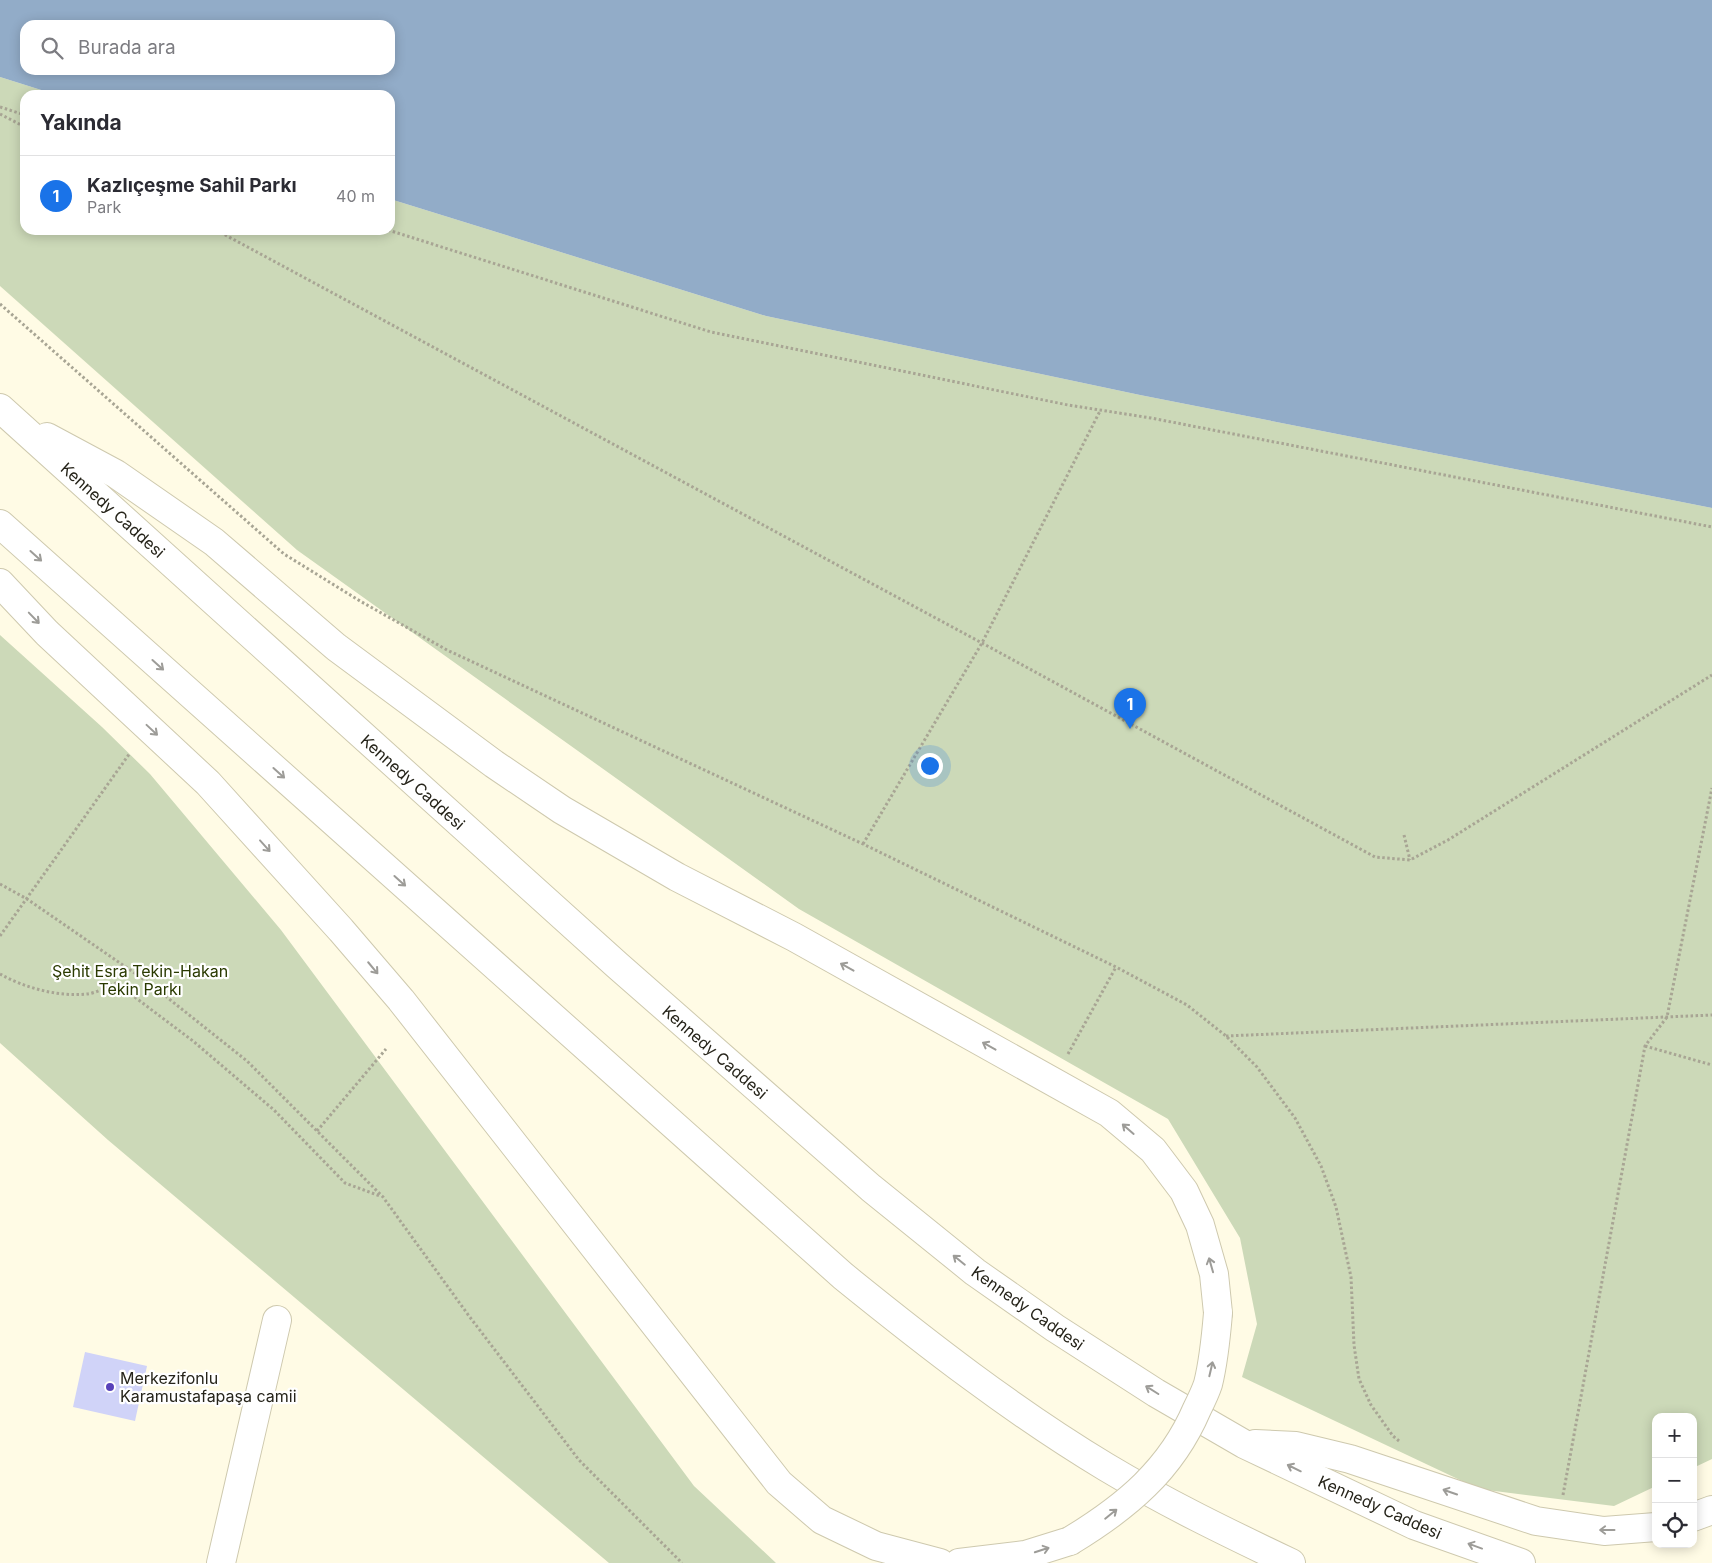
<!DOCTYPE html>
<html lang="tr">
<meta charset="utf-8">
<style>
:root{--surface:#fff;--page:#f7f7f7;--text:#2b2b33;--muted:#7c7c81;--line:#e1e1e2;--accent:#1a73e8}
body{margin:0;font-family:Inter,sans-serif;background:var(--page);color:var(--text)}
.controls{position:absolute;right:15px;bottom:15px;display:grid;overflow:hidden;border-radius:10px;box-shadow:0 2px 12px #0003}
.controls button{width:45px;height:45px;display:grid;place-items:center;padding:0;border:0;border-bottom:1px solid var(--line);background:var(--surface);color:var(--text);font:25px sans-serif}
.you{position:absolute;left:929px;top:765px;width:18px;height:18px;margin:-12px;border:4px solid #fff;border-radius:50%;background:#1a73e8;box-shadow:0 0 0 8px #1a73e833}
.badge{display:grid;place-items:center;width:32px;height:32px;border-radius:50%;background:var(--accent);color:#fff;font-size:16px;font-weight:700}
.pin{position:absolute;translate:-50% -41px;filter:drop-shadow(0 1px 2px #0008)}
.pin::after{content:'';position:absolute;top:26px;width:18px;height:15px;background:inherit;clip-path:polygon(0 0,100% 0,50% 100%)}
.list{margin:0;padding:0;list-style:none}
h2{display:flex;justify-content:space-between;align-items:center;height:65px;margin:0;padding:0 20px;font-size:21px}
h2 small{font-size:16px;font-weight:400;color:var(--muted)}
.list li{display:grid;grid-template-columns:32px 1fr auto;gap:15px;align-items:center;box-sizing:border-box;height:80px;padding:0 20px;border-top:1px solid var(--line)}
.list b{display:block;font-size:19px;white-space:nowrap}
.list p{margin:0;font-size:16px;white-space:nowrap;color:var(--muted)}
.list em{font-size:16px;font-style:normal;color:var(--muted)}
.icon{flex:none;width:28px;height:28px;fill:none;stroke:currentColor;stroke-width:2;stroke-linecap:round;stroke-linejoin:round}
.map{position:relative;flex:none;width:1712px;height:1563px;overflow:hidden}
.search{position:absolute;background:var(--surface);box-shadow:0 2px 12px #0003;left:20px;top:20px;width:375px;height:55px;display:flex;align-items:center;gap:12px;box-sizing:border-box;padding:0 18px;border-radius:15px;color:var(--muted);font-size:19px}
.panel{position:absolute;background:var(--surface);box-shadow:0 2px 12px #0003;left:20px;top:90px;width:375px;height:145px;border-radius:15px}
.map>svg:first-child{display:block}
.green{fill:#ccd9b8}
.water{fill:#92acc8;fill-rule:evenodd}
.building{fill:#d0d3f8}
.lines{fill:none;stroke-linecap:round;stroke-linejoin:round}
.minor-casing{stroke:#cec9ae;stroke-width:30}
.highway-casing{stroke:#cec9ae;stroke-width:30}
.path{stroke:#a8a594;stroke-width:3;stroke-dasharray:2.5 2.5;stroke-linecap:butt}
.minor{stroke:#fff;stroke-width:28}
.highway{stroke:#fff;stroke-width:28}
.highway-bridge-casing{stroke:#cec9ae;stroke-width:30;stroke-linecap:butt}
.highway-bridge{stroke:#fff;stroke-width:28}
.oneway{stroke:#9d9c98}
.poi-dot{fill:#5842ba;stroke:#fff;stroke-width:2}
.labels{text-anchor:middle;stroke-width:4.5;stroke-linejoin:round;paint-order:stroke}
.street-label{font-size:16px;fill:#26241a;stroke:#fff}
.park-label{font-size:16px;fill:#2a3a01;stroke:#fff}
.poi-label{font-size:16px;fill:#26241a;stroke:#fff;text-anchor:start}
</style>
<div class="map">
<svg width="1712" height="1563" viewBox="0 0 1712 1563">
<rect width="100%" height="100%" fill="#fffbe5"/>
<g class="green">
<path d="M 0,77 L 57,95 L 25,95 L 25,230 L 390,230 L 390,199 L 766,316 L 1140,395 L 1712,508 L 1712,1459 L 1693,1468 L 1693,1417 L 1656,1417 L 1656,1486 L 1614,1506 L 1479,1489 L 1242,1377 L 1257,1324 L 1240,1238 L 1168,1119 L 799,909 L 297,550 L 0,286 Z"/>
<path d="M 0,635 L 102,727 L 150,774 L 281,930 L 694,1486 L 776,1563 L 609,1563 L 108,1140 L 0,1043 Z"/>
</g>
<path class="water" d="M 0,0 L 1712,0 L 1712,508 L 1140,395 L 766,316 L 390,199 L 390,95 L 57,95 L 0,77 ZM 25,25 L 390,25 L 390,70 L 25,70 Z"/>
<path class="building" d="M 85,1352 L 147,1366 L 135,1421 L 73,1407 Z"/>
<g class="lines">
<defs>
<path id="minor" d="M 221,1563 L 277,1320"/>
<g id="highway">
<path d="M 0,408 L 617,965 L 871,1188 L 975,1272 L 1055,1328 L 1156,1393 L 1244,1444 L 1414,1525 L 1521,1563"/>
<path d="M 47,437 L 116,474 L 214,542 L 336,647 L 494,764 L 562,810 L 677,877 L 794,937 L 1109,1113 L 1153,1150 L 1184,1191 L 1200,1225 L 1214,1274 L 1218,1313"/>
<path d="M 0,524 L 843,1276 C 927,1344 1013,1411 1106,1467 C 1166,1503 1228,1533 1291,1563"/>
<path d="M 0,583 L 47,633 L 208,783 L 341,930 L 401,1000 L 779,1483 L 822,1520 L 876,1546 L 940,1563"/>
<path d="M 1255,1444 L 1296,1446 L 1350,1459 L 1536,1521 L 1604,1531 L 1656,1527"/>
<path d="M 1693,1517 L 1712,1510"/>
<path d="M 959,1563 L 1025,1555 L 1070,1541"/>
</g>
</defs>
<use href="#minor" class="minor-casing"/>
<use href="#highway" class="highway-casing"/>
<g class="path">
<path d="M 0,107 L 25,115"/>
<path d="M 0,114 L 25,127"/>
<path d="M 216,230 L 982,643 L 1375,857 L 1410,860 L 1448,840 L 1712,675"/>
<path d="M 388,230 L 711,332 L 1068,405 L 1151,418 L 1712,527"/>
<path d="M 0,304 L 284,554 L 360,601 L 447,650 L 863,844 L 1116,967 L 1187,1005 L 1226,1036 L 1257,1067 L 1295,1118 L 1321,1166 L 1336,1207 L 1351,1277 L 1354,1345 L 1359,1379 L 1371,1405 L 1393,1436 L 1399,1441"/>
<path d="M 1404,835 L 1410,860"/>
<path d="M 863,844 L 982,643 L 1100,411"/>
<path d="M 0,884 L 27,899 L 149,983 L 247,1061 L 383,1197 L 469,1316 L 579,1460 L 682,1563"/>
<path d="M 0,936 L 130,753"/>
<path d="M 0,974 C 25,988 58,997 87,994 C 96,993 107,987 116,983 L 193,1041 L 274,1110 L 345,1183 L 380,1196"/>
<path d="M 1226,1036 L 1712,1015"/>
<path d="M 1645,1046 L 1712,1065"/>
<path d="M 1068,1054 L 1116,967"/>
<path d="M 317,1131 L 386,1049"/>
<path d="M 1563,1495 L 1645,1046 L 1667,1017 L 1712,788"/>
</g>
<use href="#minor" class="minor"/>
<use href="#highway" class="highway"/>
<defs>
<path id="highway-bridge" d="M 1070,1541 C 1126,1507 1171,1470 1197,1409 C 1201,1401 1205,1393 1208,1384 C 1214,1360 1216,1337 1218,1313"/>
</defs>
<use href="#highway-bridge" class="highway-bridge-casing"/>
<use href="#highway-bridge" class="highway-bridge"/>
</g>
<defs><path id="oneway-shaft" d="M-6 0H5M1.5-3L5.5 0L1.5 3" fill="none" stroke-width="1.6" stroke-linecap="round" stroke-linejoin="round" transform="scale(1.25)"/></defs>
<g class="oneway">
<use href="#oneway-shaft" transform="translate(36 556) rotate(42)"/>
<use href="#oneway-shaft" transform="translate(34 618) rotate(46)"/>
<use href="#oneway-shaft" transform="translate(158 665) rotate(42)"/>
<use href="#oneway-shaft" transform="translate(152 730) rotate(43)"/>
<use href="#oneway-shaft" transform="translate(279 773) rotate(42)"/>
<use href="#oneway-shaft" transform="translate(265 846) rotate(48)"/>
<use href="#oneway-shaft" transform="translate(400 881) rotate(42)"/>
<use href="#oneway-shaft" transform="translate(847 967) rotate(-151)"/>
<use href="#oneway-shaft" transform="translate(373 968) rotate(50)"/>
<use href="#oneway-shaft" transform="translate(989 1046) rotate(-151)"/>
<use href="#oneway-shaft" transform="translate(1128 1129) rotate(-139)"/>
<use href="#oneway-shaft" transform="translate(959 1260) rotate(-141)"/>
<use href="#oneway-shaft" transform="translate(1211 1265) rotate(-106)"/>
<use href="#oneway-shaft" transform="translate(1211 1369) rotate(-77)"/>
<use href="#oneway-shaft" transform="translate(1152 1390) rotate(-148)"/>
<use href="#oneway-shaft" transform="translate(1294 1468) rotate(-154)"/>
<use href="#oneway-shaft" transform="translate(1450 1492) rotate(-161)"/>
<use href="#oneway-shaft" transform="translate(1111 1514) rotate(-39)"/>
<use href="#oneway-shaft" transform="translate(1607 1530) rotate(180)"/>
<use href="#oneway-shaft" transform="translate(1475 1546) rotate(-160)"/>
<use href="#oneway-shaft" transform="translate(1042 1550) rotate(-18)"/>
</g>
<circle class="poi-dot" cx="110" cy="1387" r="5"/>
<g class="labels">
<g class="street-label">
<text transform="translate(113 510) rotate(42)" y="6">Kennedy Caddesi</text>
<text transform="translate(413 782) rotate(42)" y="6">Kennedy Caddesi</text>
<text transform="translate(715 1052) rotate(41)" y="6">Kennedy Caddesi</text>
<text transform="translate(1028 1308) rotate(35)" y="6">Kennedy Caddesi</text>
<text transform="translate(1380 1507) rotate(24)" y="6">Kennedy Caddesi</text>
</g>
<g class="park-label">
<text x="140" y="977">Şehit Esra Tekin-Hakan<tspan x="140" dy="18">Tekin Parkı</tspan></text>
</g>
<g class="poi-label">
<text x="120" y="1384">Merkezifonlu<tspan x="120" dy="18">Karamustafapaşa camii</tspan></text>
</g>
</g>
</svg>
<div class="controls">
<button>+</button>
<button>−</button>
<button><svg class="icon" aria-label="locate" viewBox="0 0 24 24"><circle cx="12" cy="12" r="6"/><path d="M12 2v4M12 18v4M2 12h4M18 12h4"/></svg></button>
</div>
<div class="you"></div>
<div class="pin badge" style="left:1130px;top:729px">1</div>
<div class="search"><svg class="icon" aria-label="search" viewBox="0 0 24 24"><circle cx="10" cy="10" r="6"/><path d="M15 15l6 6"/></svg>Burada ara</div>
<section class="panel">
<h2>Yakında<small></small></h2>
<ul class="list">
<li><span class="badge">1</span><div><b>Kazlıçeşme Sahil Parkı</b><p>Park</p></div><em>40 m</em></li>
</ul>
</section>
</div>
